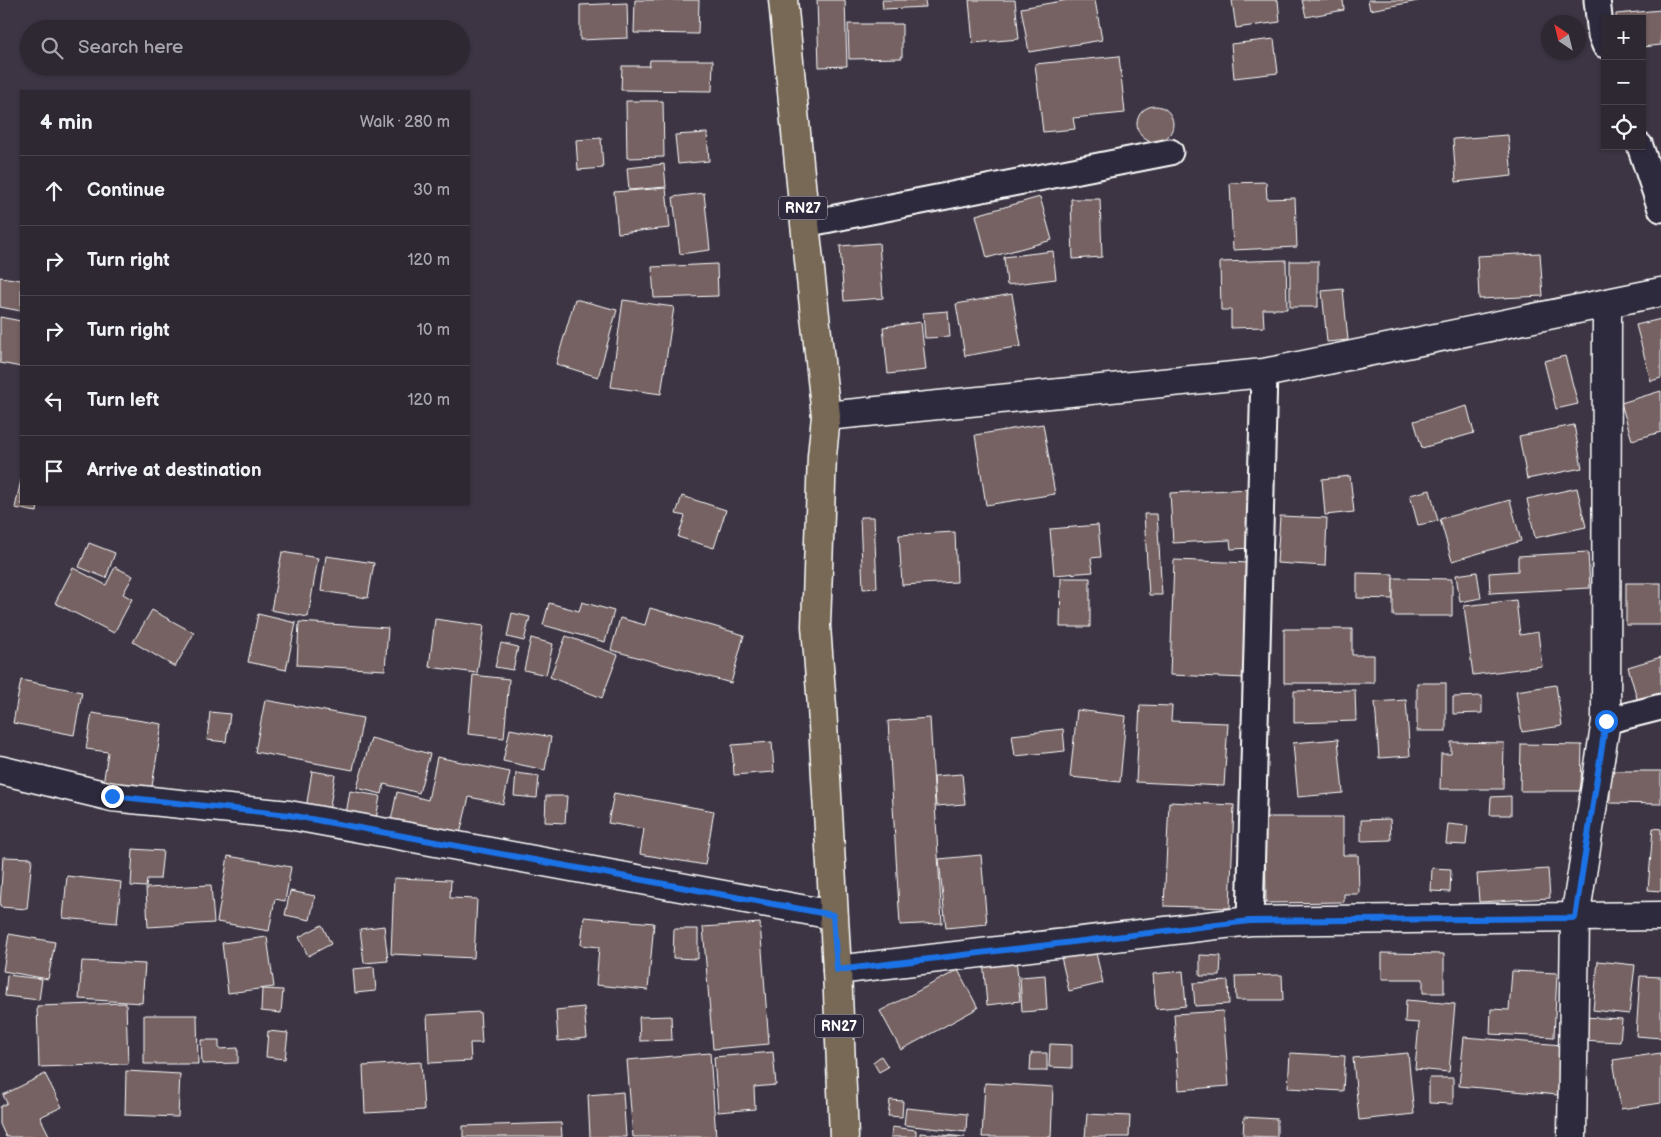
<!DOCTYPE html>
<meta charset="utf-8">
<style>
:root{--surface:#2e2833;--page:#3a343f;--text:#f1f3f6;--muted:#a7a6ac;--line:#49444e}
body{margin:0;font-family:"Balsamiq Sans",sans-serif;background:var(--page);color:var(--text)}
.controls{position:absolute;right:15px;top:15px;display:grid;overflow:hidden;border-radius:0px;box-shadow:0 1px 4px #0004}
.controls button{width:45px;height:45px;display:grid;place-items:center;padding:0;border:0;border-bottom:1px solid var(--line);background:var(--surface);color:var(--text);font:25px sans-serif}
.compass{position:absolute;left:1541px;top:15px;width:45px;height:45px;border-radius:50%;background:var(--surface);box-shadow:0 1px 4px #0004;rotate:325deg}
.stop{position:absolute;width:15px;height:15px;margin:-11px;border:4px solid #1a73e8;border-radius:50%;background:#fff}
.stop.end{background:#1a73e8;border-color:#fff;box-shadow:0 1px 5px #0008}
.list{margin:0;padding:0;list-style:none}
h2{display:flex;justify-content:space-between;align-items:center;height:65px;margin:0;padding:0 20px;font-size:21px}
h2 small{font-size:16px;font-weight:400;color:var(--muted)}
.list li{display:grid;grid-template-columns:32px 1fr auto;gap:15px;align-items:center;box-sizing:border-box;height:70px;padding:0 20px;border-top:1px solid var(--line)}
.list b{display:block;font-size:19px;white-space:nowrap}
.list em{font-size:16px;font-style:normal;color:var(--muted)}
.icon{flex:none;width:28px;height:28px;fill:none;stroke:currentColor;stroke-width:2;stroke-linecap:round;stroke-linejoin:round}
.map{position:relative;flex:none;width:1661px;height:1137px;overflow:hidden}
.search{position:absolute;background:var(--surface);box-shadow:0 1px 4px #0004;left:20px;top:20px;width:450px;height:55px;display:flex;align-items:center;gap:12px;box-sizing:border-box;padding:0 18px;border-radius:28px;color:var(--muted);font-size:19px}
.panel{position:absolute;background:var(--surface);box-shadow:0 1px 4px #0004;left:20px;top:90px;width:450px;height:415px;border-radius:0px}
.map>svg:first-child{display:block}
.building{fill:#766262;stroke:#fff}
.lines{fill:none;stroke-linecap:round;stroke-linejoin:round}
.service-casing{stroke:#fff;stroke-width:29}
.minor-casing{stroke:#fff;stroke-width:31}
.primary-casing{stroke:#fff;stroke-width:31}
.service{stroke:#2f2a3d;stroke-width:25}
.minor{stroke:#2f2a3d;stroke-width:28}
.primary{stroke:#776954;stroke-width:28}
.route{stroke:#1a73e8;stroke-width:6}
.labels{text-anchor:middle;stroke-width:4.5;stroke-linejoin:round;paint-order:stroke}
.shield{fill:#2f2a3d;stroke:#c1bfc5;stroke-width:1}
.shield-label{font-size:14px;font-weight:bold;fill:#fff}
</style>
<div class="map">
<svg width="1661" height="1137" viewBox="0 0 1661 1137">
<rect width="100%" height="100%" fill="#3d3544"/>
<filter id="ink" filterUnits="userSpaceOnUse"><feTurbulence type="fractalNoise" baseFrequency=".02" numOctaves="2"/><feDisplacementMap in="SourceGraphic" scale="10" xChannelSelector="R" yChannelSelector="G"/><feConvolveMatrix kernelMatrix="1 2 1 2 8 2 1 2 1" color-interpolation-filters="sRGB"/></filter>
<g filter="url(#ink)">
<g class="building">
<path d="M 635,0 L 699,0 L 698,34 L 634,33 Z"/>
<path d="M 817,0 L 845,0 L 847,66 L 819,67 Z"/>
<path d="M 882,0 L 925,0 L 926,7 L 883,9 Z"/>
<path d="M 969,0 L 1015,0 L 1019,39 L 973,43 Z"/>
<path d="M 1068,0 L 1095,0 L 1102,40 L 1029,52 L 1021,8 Z"/>
<path d="M 1232,0 L 1278,0 L 1280,22 L 1236,28 Z"/>
<path d="M 1302,0 L 1343,0 L 1344,10 L 1306,17 Z"/>
<path d="M 1368,0 L 1418,0 L 1418,1 L 1370,10 Z"/>
<path d="M 627,3 L 628,38 L 580,40 L 580,5 Z"/>
<path d="M 1661,10 L 1661,45 L 1642,47 L 1642,19 L 1616,19 L 1616,14 Z"/>
<path d="M 848,24 L 902,24 L 902,58 L 849,59 Z"/>
<path d="M 1274,39 L 1278,73 L 1234,78 L 1231,44 Z"/>
<path d="M 1119,56 L 1125,113 L 1073,118 L 1075,129 L 1043,132 L 1035,64 Z"/>
<path d="M 650,60 L 713,60 L 712,91 L 621,90 L 622,66 L 649,66 Z"/>
<path d="M 626,101 L 663,101 L 664,157 L 627,158 Z"/>
<circle cx="1155" cy="124" r="18"/>
<path d="M 707,133 L 709,161 L 678,164 L 675,135 Z"/>
<path d="M 1508,135 L 1512,176 L 1456,182 L 1453,139 Z"/>
<path d="M 601,138 L 603,168 L 578,170 L 576,140 Z"/>
<path d="M 664,164 L 666,187 L 629,190 L 627,168 Z"/>
<path d="M 1266,182 L 1267,199 L 1295,198 L 1297,247 L 1233,250 L 1230,183 Z"/>
<path d="M 666,188 L 670,228 L 618,233 L 614,192 Z"/>
<path d="M 704,193 L 710,250 L 680,254 L 673,197 Z"/>
<path d="M 1040,197 L 1052,240 L 987,258 L 976,215 Z"/>
<path d="M 1071,199 L 1100,199 L 1102,257 L 1073,259 Z"/>
<path d="M 879,243 L 883,298 L 844,301 L 840,246 Z"/>
<path d="M 1053,251 L 1056,279 L 1007,285 L 1004,257 Z"/>
<path d="M 1540,253 L 1543,296 L 1479,299 L 1477,256 Z"/>
<path d="M 1286,260 L 1287,309 L 1263,309 L 1264,327 L 1231,328 L 1231,310 L 1221,310 L 1220,262 Z"/>
<rect x="1290" y="261" width="28" height="46"/>
<path d="M 717,264 L 718,296 L 654,298 L 652,267 Z"/>
<path d="M 0,277 L 21,280 L 21,311 L 0,307 Z"/>
<path d="M 1343,289 L 1348,340 L 1327,342 L 1322,291 Z"/>
<path d="M 1012,294 L 1021,346 L 965,356 L 956,304 Z"/>
<path d="M 575,299 L 617,310 L 598,377 L 556,364 Z"/>
<path d="M 623,300 L 674,307 L 661,394 L 611,387 Z"/>
<path d="M 948,311 L 950,337 L 925,338 L 923,313 Z"/>
<path d="M 0,317 L 21,321 L 21,367 L 0,363 Z"/>
<path d="M 1661,319 L 1661,378 L 1651,381 L 1636,325 Z"/>
<path d="M 921,322 L 926,370 L 888,374 L 883,327 Z"/>
<path d="M 1565,356 L 1578,404 L 1556,409 L 1544,361 Z"/>
<path d="M 1661,391 L 1661,432 L 1632,440 L 1621,403 Z"/>
<path d="M 1467,406 L 1474,433 L 1422,448 L 1414,421 Z"/>
<path d="M 1043,424 L 1055,494 L 986,505 L 975,435 Z"/>
<path d="M 1574,425 L 1582,468 L 1527,479 L 1519,436 Z"/>
<path d="M 1350,476 L 1354,512 L 1325,515 L 1322,479 Z"/>
<path d="M 21,480 L 21,504 L 38,504 L 37,512 L 15,508 Z"/>
<path d="M 1577,488 L 1586,527 L 1535,538 L 1527,499 Z"/>
<path d="M 1251,489 L 1254,548 L 1231,549 L 1230,540 L 1173,543 L 1170,493 Z"/>
<path d="M 1430,490 L 1438,521 L 1418,525 L 1410,495 Z"/>
<path d="M 682,496 L 726,510 L 714,548 L 678,537 L 685,516 L 676,514 Z"/>
<path d="M 1510,500 L 1521,541 L 1452,561 L 1440,519 Z"/>
<path d="M 1144,514 L 1157,514 L 1162,595 L 1149,595 Z"/>
<path d="M 1280,516 L 1327,518 L 1325,566 L 1277,563 Z"/>
<path d="M 860,517 L 874,517 L 877,588 L 863,589 Z"/>
<path d="M 1098,525 L 1101,557 L 1091,558 L 1093,572 L 1054,575 L 1050,529 Z"/>
<path d="M 955,532 L 957,582 L 902,585 L 899,535 Z"/>
<path d="M 89,543 L 115,553 L 106,578 L 79,567 Z"/>
<path d="M 282,552 L 318,558 L 308,617 L 271,610 Z"/>
<path d="M 1588,552 L 1590,588 L 1490,593 L 1489,573 L 1518,571 L 1518,556 Z"/>
<path d="M 326,556 L 374,563 L 368,598 L 321,591 Z"/>
<path d="M 1174,560 L 1250,563 L 1246,678 L 1170,675 Z"/>
<path d="M 115,567 L 133,576 L 123,594 L 132,599 L 114,633 L 55,603 L 73,568 L 106,585 Z"/>
<path d="M 1477,572 L 1481,598 L 1460,602 L 1456,575 Z"/>
<path d="M 1357,573 L 1393,574 L 1393,599 L 1357,598 Z"/>
<path d="M 1061,578 L 1090,578 L 1090,627 L 1060,627 Z"/>
<path d="M 1393,578 L 1452,579 L 1452,616 L 1393,616 Z"/>
<rect x="1626" y="583" width="35" height="42"/>
<path d="M 1516,600 L 1520,635 L 1538,632 L 1542,666 L 1473,675 L 1464,606 Z"/>
<path d="M 582,602 L 614,611 L 605,642 L 543,625 L 549,603 L 579,611 Z"/>
<path d="M 650,608 L 744,635 L 731,683 L 611,650 L 620,618 L 645,625 Z"/>
<path d="M 152,610 L 194,633 L 175,667 L 133,642 Z"/>
<path d="M 512,613 L 530,617 L 524,641 L 507,637 Z"/>
<path d="M 258,614 L 296,623 L 286,670 L 248,662 Z"/>
<path d="M 435,619 L 484,626 L 477,673 L 429,667 Z"/>
<path d="M 299,622 L 388,628 L 385,670 L 297,665 Z"/>
<path d="M 1284,629 L 1352,629 L 1352,655 L 1374,655 L 1374,683 L 1284,683 Z"/>
<path d="M 566,636 L 618,655 L 602,698 L 550,677 Z"/>
<path d="M 531,638 L 553,644 L 546,675 L 524,670 Z"/>
<path d="M 501,643 L 518,647 L 513,670 L 495,667 Z"/>
<path d="M 1661,657 L 1661,699 L 1639,705 L 1628,667 Z"/>
<path d="M 473,675 L 509,679 L 504,738 L 468,734 Z"/>
<path d="M 21,680 L 82,692 L 74,735 L 13,723 Z"/>
<rect x="1417" y="683" width="29" height="48"/>
<path d="M 1556,685 L 1562,726 L 1522,732 L 1516,691 Z"/>
<path d="M 1355,690 L 1356,721 L 1294,723 L 1294,691 Z"/>
<path d="M 1482,696 L 1482,713 L 1453,714 L 1453,697 Z"/>
<path d="M 265,700 L 363,718 L 353,770 L 255,752 Z"/>
<path d="M 1406,700 L 1410,756 L 1379,758 L 1375,702 Z"/>
<path d="M 1140,705 L 1172,706 L 1171,721 L 1228,723 L 1224,786 L 1136,782 Z"/>
<path d="M 1077,710 L 1126,716 L 1120,782 L 1070,777 Z"/>
<path d="M 210,712 L 230,714 L 226,742 L 207,740 Z"/>
<path d="M 92,713 L 162,724 L 149,805 L 101,798 L 108,752 L 86,749 Z"/>
<path d="M 930,718 L 942,923 L 900,925 L 888,721 Z"/>
<path d="M 510,729 L 551,737 L 545,770 L 503,761 Z"/>
<path d="M 1063,729 L 1065,751 L 1015,756 L 1012,735 Z"/>
<path d="M 371,738 L 430,754 L 419,793 L 384,784 L 382,794 L 357,788 Z"/>
<path d="M 1338,739 L 1343,793 L 1298,797 L 1293,743 Z"/>
<path d="M 772,742 L 774,772 L 734,775 L 732,745 Z"/>
<path d="M 1451,742 L 1504,743 L 1503,789 L 1440,789 L 1441,754 L 1451,754 Z"/>
<path d="M 1521,744 L 1582,745 L 1581,791 L 1520,791 Z"/>
<path d="M 437,757 L 510,772 L 503,804 L 469,797 L 460,834 L 390,825 L 397,792 L 428,800 Z"/>
<path d="M 312,771 L 335,775 L 328,818 L 305,815 Z"/>
<path d="M 1610,771 L 1661,771 L 1661,804 L 1610,803 Z"/>
<path d="M 516,773 L 539,776 L 537,798 L 514,796 Z"/>
<path d="M 962,774 L 965,804 L 936,806 L 934,776 Z"/>
<path d="M 350,791 L 380,796 L 375,825 L 345,820 Z"/>
<path d="M 614,793 L 714,811 L 705,865 L 640,854 L 644,829 L 608,823 Z"/>
<path d="M 546,796 L 567,796 L 565,823 L 545,822 Z"/>
<path d="M 1511,796 L 1511,815 L 1490,815 L 1491,797 Z"/>
<path d="M 1169,802 L 1234,805 L 1230,908 L 1164,906 Z"/>
<path d="M 1265,817 L 1343,817 L 1343,855 L 1358,855 L 1359,894 L 1344,894 L 1344,902 L 1266,903 Z"/>
<path d="M 1390,819 L 1391,840 L 1361,841 L 1361,820 Z"/>
<path d="M 1448,824 L 1468,826 L 1466,845 L 1446,844 Z"/>
<path d="M 1653,828 L 1661,829 L 1661,891 L 1648,890 Z"/>
<path d="M 133,849 L 163,851 L 160,879 L 147,879 L 146,887 L 131,886 Z"/>
<path d="M 981,855 L 987,924 L 946,928 L 939,859 Z"/>
<path d="M 228,856 L 291,867 L 285,901 L 275,899 L 269,931 L 217,922 Z"/>
<path d="M 3,857 L 32,858 L 27,909 L 0,907 Z"/>
<path d="M 1432,868 L 1451,869 L 1450,892 L 1431,891 Z"/>
<path d="M 1548,869 L 1550,898 L 1479,902 L 1477,874 Z"/>
<path d="M 67,876 L 121,882 L 117,923 L 63,918 Z"/>
<path d="M 394,878 L 451,880 L 450,898 L 477,899 L 474,958 L 391,954 Z"/>
<path d="M 211,885 L 214,923 L 148,927 L 146,888 Z"/>
<path d="M 290,891 L 315,896 L 310,920 L 285,915 Z"/>
<path d="M 584,917 L 654,923 L 648,990 L 596,985 L 599,947 L 581,945 Z"/>
<path d="M 760,923 L 769,1044 L 713,1049 L 703,927 Z"/>
<path d="M 322,925 L 331,944 L 308,956 L 299,937 Z"/>
<path d="M 384,926 L 388,961 L 364,963 L 360,929 Z"/>
<path d="M 674,929 L 698,929 L 698,959 L 673,958 Z"/>
<path d="M 9,934 L 55,942 L 48,979 L 3,971 Z"/>
<path d="M 267,937 L 274,987 L 228,993 L 222,943 Z"/>
<path d="M 1095,949 L 1103,983 L 1069,991 L 1061,957 Z"/>
<path d="M 1382,953 L 1444,954 L 1444,993 L 1423,993 L 1423,979 L 1382,979 Z"/>
<path d="M 1200,955 L 1221,956 L 1220,976 L 1200,976 Z"/>
<path d="M 1016,957 L 1020,1001 L 987,1005 L 983,960 Z"/>
<path d="M 82,961 L 145,964 L 142,1003 L 79,999 Z"/>
<path d="M 1598,961 L 1635,965 L 1629,1014 L 1593,1010 Z"/>
<path d="M 374,967 L 376,991 L 355,993 L 353,969 Z"/>
<path d="M 958,970 L 978,1008 L 901,1050 L 880,1011 Z"/>
<path d="M 1183,971 L 1186,1006 L 1156,1009 L 1153,974 Z"/>
<path d="M 1512,971 L 1557,973 L 1554,1037 L 1490,1034 L 1491,1009 L 1509,1010 Z"/>
<path d="M 7,975 L 42,979 L 39,1000 L 5,996 Z"/>
<path d="M 1045,975 L 1047,1010 L 1022,1012 L 1020,977 Z"/>
<path d="M 1282,975 L 1283,1000 L 1236,1000 L 1235,976 Z"/>
<path d="M 1640,976 L 1661,977 L 1661,1038 L 1636,1036 Z"/>
<path d="M 1228,981 L 1229,1004 L 1195,1006 L 1193,983 Z"/>
<path d="M 262,989 L 283,990 L 281,1013 L 261,1011 Z"/>
<path d="M 1406,1000 L 1455,1004 L 1449,1072 L 1415,1069 L 1419,1023 L 1405,1022 Z"/>
<path d="M 126,1003 L 128,1064 L 39,1067 L 37,1006 Z"/>
<path d="M 584,1007 L 587,1038 L 558,1041 L 556,1010 Z"/>
<path d="M 1223,1011 L 1229,1086 L 1179,1090 L 1174,1014 Z"/>
<path d="M 480,1012 L 482,1043 L 470,1043 L 471,1061 L 429,1063 L 427,1015 Z"/>
<path d="M 144,1015 L 197,1015 L 198,1064 L 144,1064 Z"/>
<path d="M 671,1016 L 672,1040 L 640,1041 L 639,1017 Z"/>
<path d="M 1582,1017 L 1622,1019 L 1620,1042 L 1581,1040 Z"/>
<path d="M 268,1031 L 288,1033 L 285,1059 L 266,1057 Z"/>
<path d="M 1464,1037 L 1562,1045 L 1558,1095 L 1459,1086 Z"/>
<path d="M 201,1040 L 219,1040 L 219,1049 L 238,1048 L 238,1063 L 202,1064 Z"/>
<path d="M 1050,1044 L 1072,1045 L 1072,1068 L 1049,1067 Z"/>
<path d="M 773,1052 L 776,1085 L 754,1087 L 755,1109 L 718,1112 L 714,1057 Z"/>
<path d="M 710,1053 L 716,1137 L 633,1137 L 627,1060 Z"/>
<path d="M 1031,1053 L 1047,1053 L 1047,1071 L 1030,1071 Z"/>
<path d="M 1290,1053 L 1345,1056 L 1343,1091 L 1288,1088 Z"/>
<path d="M 1408,1053 L 1414,1114 L 1359,1120 L 1353,1058 Z"/>
<path d="M 1661,1053 L 1661,1103 L 1621,1109 L 1613,1060 Z"/>
<path d="M 881,1056 L 888,1067 L 879,1072 L 873,1062 Z"/>
<path d="M 421,1062 L 424,1110 L 365,1113 L 363,1066 Z"/>
<path d="M 126,1071 L 180,1074 L 178,1117 L 125,1115 Z"/>
<path d="M 45,1074 L 62,1107 L 40,1117 L 50,1137 L 6,1137 L 0,1124 L 0,1107 L 7,1103 L 3,1095 Z"/>
<path d="M 1429,1078 L 1453,1078 L 1453,1104 L 1429,1103 Z"/>
<path d="M 985,1083 L 1053,1087 L 1051,1137 L 982,1137 Z"/>
<path d="M 623,1092 L 626,1137 L 590,1137 L 588,1095 Z"/>
<path d="M 890,1100 L 903,1101 L 902,1117 L 888,1116 Z"/>
<path d="M 906,1108 L 967,1114 L 966,1132 L 904,1125 Z"/>
<path d="M 1087,1114 L 1130,1116 L 1129,1137 L 1085,1137 Z"/>
<path d="M 1244,1117 L 1277,1119 L 1277,1137 L 1243,1136 Z"/>
<path d="M 561,1123 L 562,1137 L 463,1137 L 463,1126 Z"/>
<path d="M 892,1127 L 916,1130 L 916,1137 L 891,1137 Z"/>
<path d="M 920,1133 L 965,1137 L 920,1137 Z"/>
</g>
<g class="lines">
<defs>
<g id="service">
<path d="M 1597,0 L 1601,35 L 1605,45"/>
<path d="M 1640,146 L 1661,209"/>
<path d="M 805,224 L 1170,152"/>
<path d="M 1606,721 L 1661,707"/>
<path d="M 1250,921 L 1264,373"/>
</g>
<g id="minor">
<path d="M 826,416 L 1264,373 L 1661,292"/>
<path d="M 0,770 L 112,797 L 289,815 L 833,915"/>
<path d="M 837,970 L 1250,921 L 1661,916"/>
<path d="M 1572,1137 L 1575,918 L 1606,721 L 1607,304"/>
</g>
<path id="primary" d="M 783,0 L 805,224 L 826,416 L 822,456 L 816,626 L 822,707 L 837,970 L 844,1137"/>
</defs>
<use href="#service" class="service-casing"/>
<use href="#minor" class="minor-casing"/>
<use href="#primary" class="primary-casing"/>
<use href="#service" class="service"/>
<use href="#minor" class="minor"/>
<use href="#primary" class="primary"/>
</g>
</g>
<g class="lines" filter="url(#ink)">
<path class="route" d="M 112,796 L 289,815 L 833,915 L 837,970 L 1250,921 L 1575,918 L 1606,721"/>
</g>
<g class="labels">
<g class="shield">
<rect x="779" y="196.5" width="48" height="23" rx="4"/>
<rect x="815" y="1014.5" width="48" height="23" rx="4"/>
</g>
<g class="shield-label">
<text x="803" y="213">RN27</text>
<text x="839" y="1031">RN27</text>
</g>
</g>
</svg>
<div class="controls">
<button>+</button>
<button>−</button>
<button><svg class="icon" aria-label="locate" viewBox="0 0 24 24"><circle cx="12" cy="12" r="6"/><path d="M12 2v4M12 18v4M2 12h4M18 12h4"/></svg></button>
</div>
<svg class="compass" viewBox="-18 -18 36 36"><path d="M0-13l5 13h-10z" fill="#e53935"/><path d="M0 13l5-13h-10z" fill="#a7a6ac"/></svg>
<div class="stop" style="left:1606px;top:721px"></div>
<div class="stop end" style="left:112px;top:796px"></div>
<div class="search"><svg class="icon" aria-label="search" viewBox="0 0 24 24"><circle cx="10" cy="10" r="6"/><path d="M15 15l6 6"/></svg>Search here</div>
<section class="panel">
<h2>4 min<small>Walk · 280 m</small></h2>
<ul class="list">
<li><svg class="icon" aria-label="ahead" viewBox="0 0 24 24"><path d="M12 20V5M6 11l6-6 6 6"/></svg><div><b>Continue</b></div><em>30 m</em></li>
<li><svg class="icon" aria-label="right" viewBox="0 0 24 24"><path d="M7 20v-9h11M14 6l5 5-5 5"/></svg><div><b>Turn right</b></div><em>120 m</em></li>
<li><svg class="icon" aria-label="right" viewBox="0 0 24 24"><path d="M7 20v-9h11M14 6l5 5-5 5"/></svg><div><b>Turn right</b></div><em>10 m</em></li>
<li><svg class="icon" aria-label="left" viewBox="0 0 24 24"><path d="M17 20v-9H6M10 6l-5 5 5 5"/></svg><div><b>Turn left</b></div><em>120 m</em></li>
<li><svg class="icon" aria-label="arrive" viewBox="0 0 24 24"><path d="M6 21V4h12l-3 4 3 4H6"/></svg><div><b>Arrive at destination</b></div></li>
</ul>
</section>
</div>
